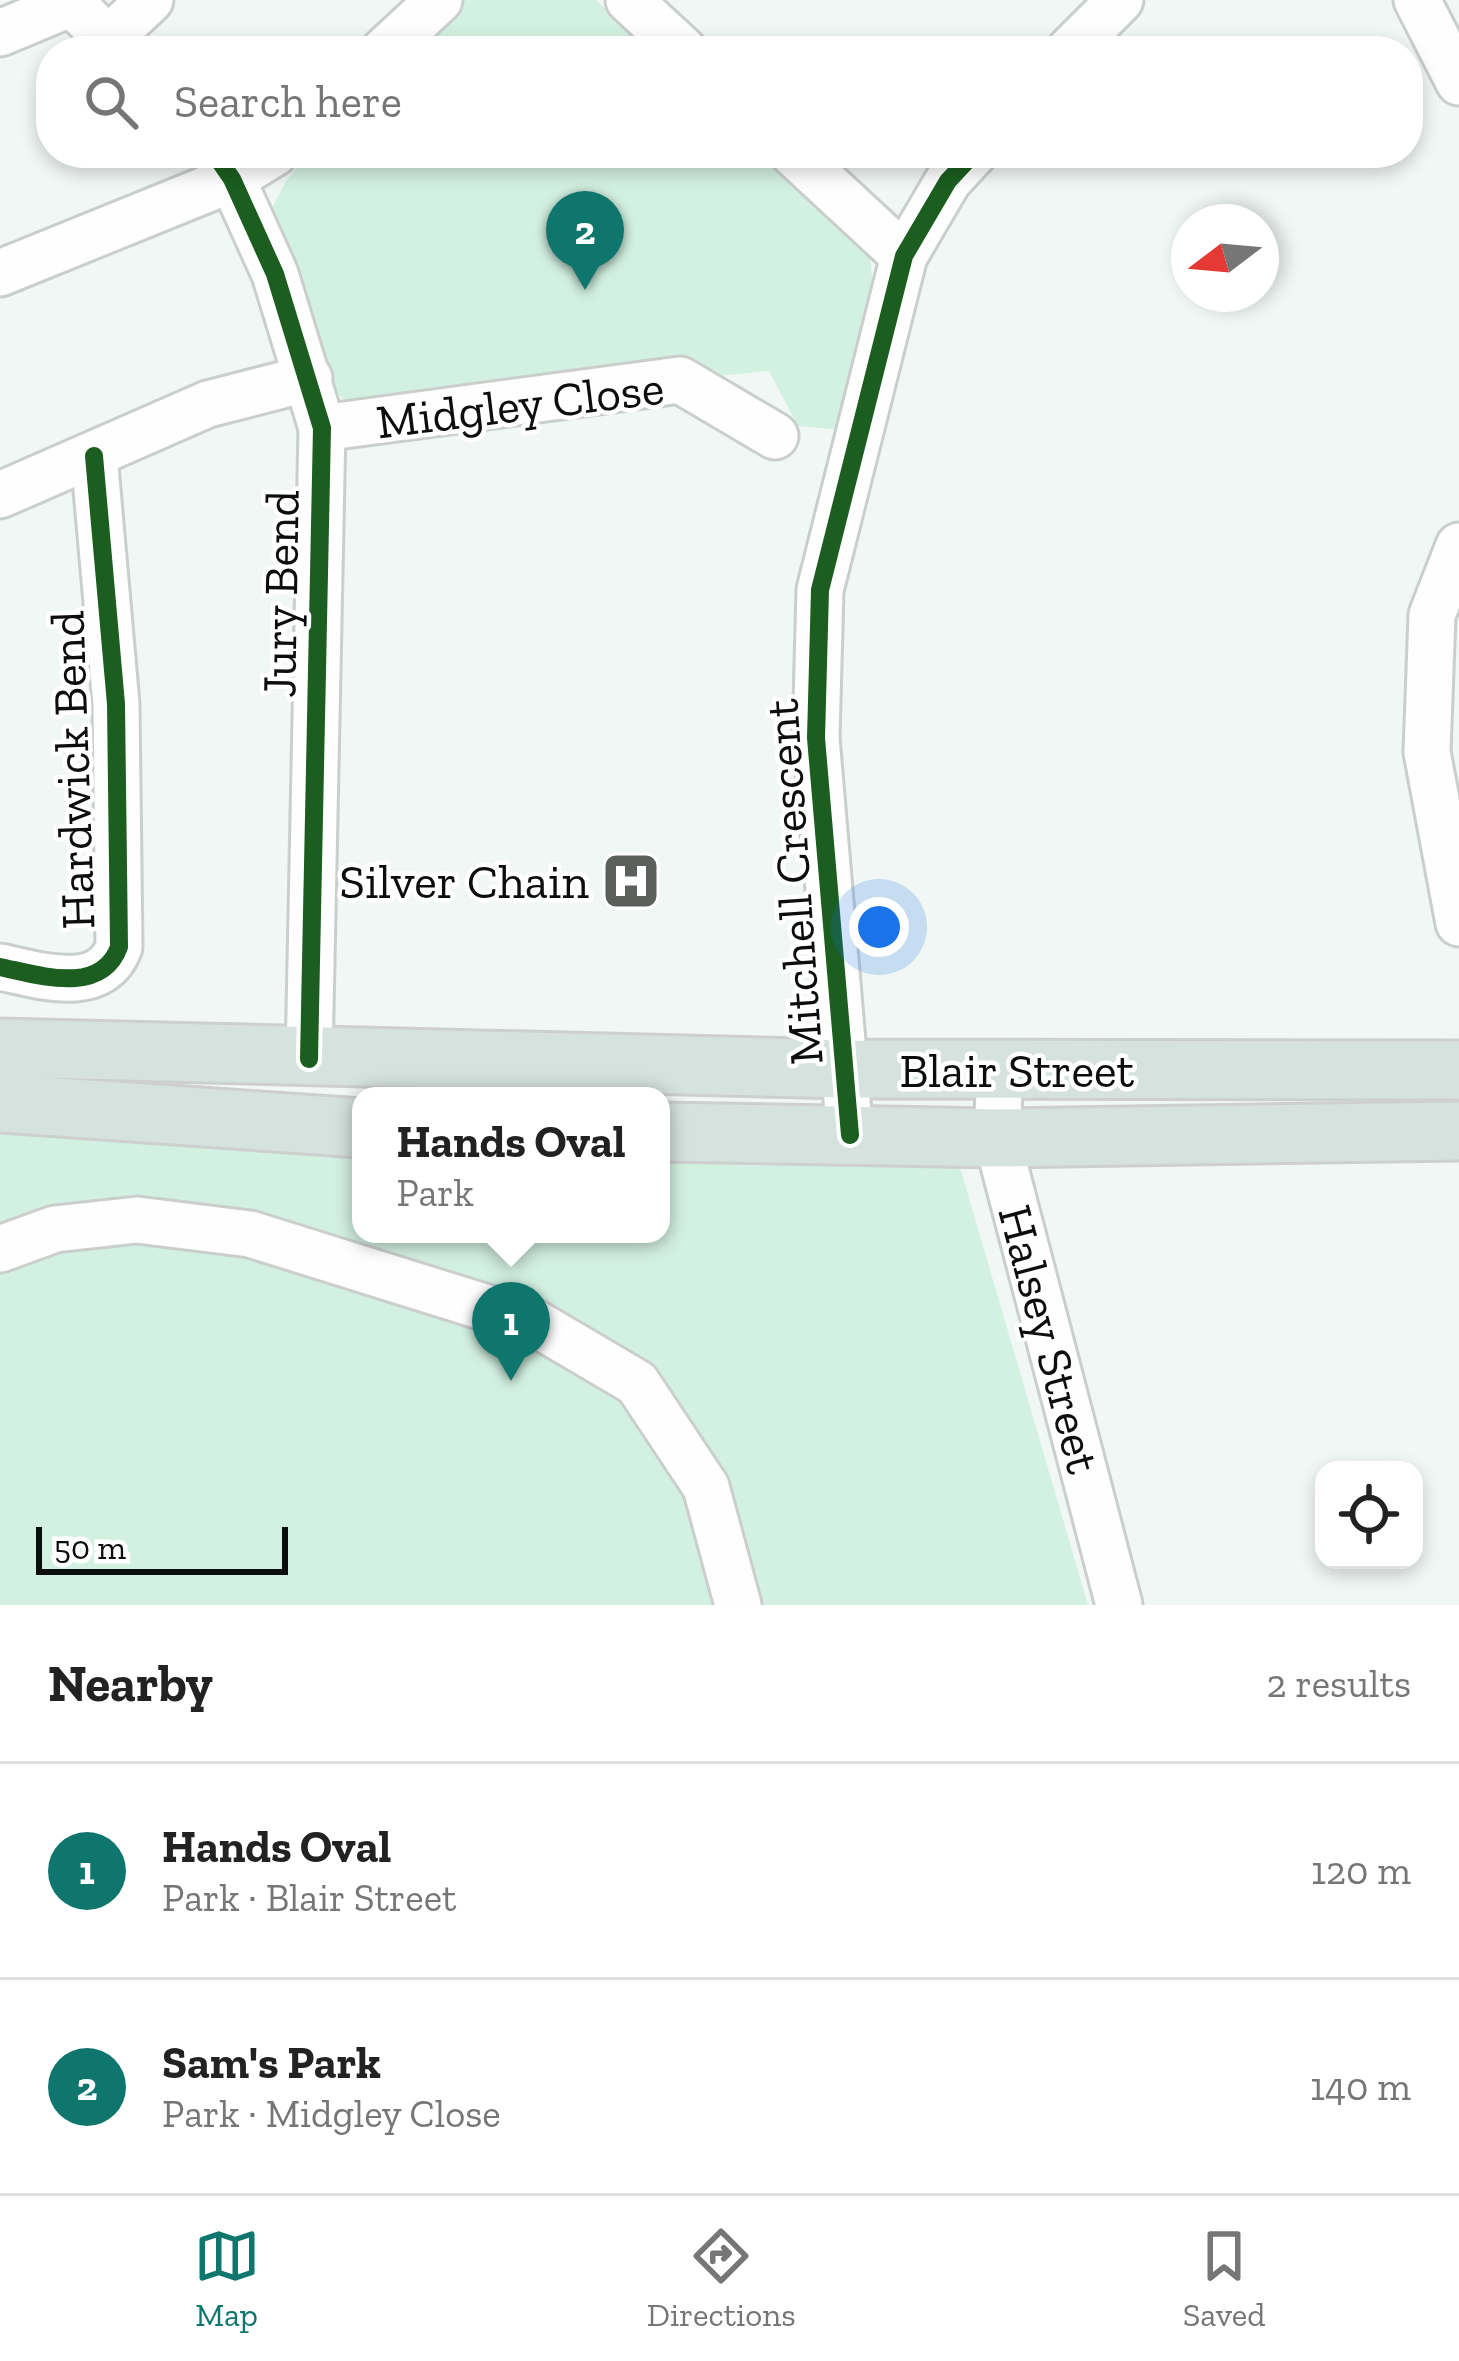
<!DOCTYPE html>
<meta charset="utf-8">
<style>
:root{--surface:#fff;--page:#f6f6f6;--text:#222;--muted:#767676;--line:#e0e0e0;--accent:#0f766e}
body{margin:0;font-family:"Zilla Slab",serif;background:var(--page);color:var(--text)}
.controls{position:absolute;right:36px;bottom:36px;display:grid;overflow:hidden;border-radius:24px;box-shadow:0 6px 18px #0003}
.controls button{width:108px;height:108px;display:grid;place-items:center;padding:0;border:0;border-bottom:3px solid var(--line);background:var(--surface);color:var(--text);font:60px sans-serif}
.compass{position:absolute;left:1171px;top:204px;width:108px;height:108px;border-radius:50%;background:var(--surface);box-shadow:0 6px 18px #0003;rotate:254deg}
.scale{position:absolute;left:36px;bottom:30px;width:252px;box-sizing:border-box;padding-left:12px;border:6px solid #0b0e0c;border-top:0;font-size:33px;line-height:42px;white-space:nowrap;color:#0b0e0c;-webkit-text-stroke:9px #fff;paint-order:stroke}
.you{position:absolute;left:879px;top:927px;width:42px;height:42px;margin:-30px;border:9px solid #fff;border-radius:50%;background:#1a73e8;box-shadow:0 0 0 18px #1a73e833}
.badge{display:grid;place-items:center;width:78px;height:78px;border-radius:50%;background:var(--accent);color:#fff;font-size:39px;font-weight:700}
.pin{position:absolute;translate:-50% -99px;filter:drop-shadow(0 3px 6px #0008)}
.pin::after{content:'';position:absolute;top:63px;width:42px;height:36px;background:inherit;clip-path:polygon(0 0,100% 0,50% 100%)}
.popup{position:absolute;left:352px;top:1087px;width:318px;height:156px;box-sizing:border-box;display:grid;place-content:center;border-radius:24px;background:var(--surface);filter:drop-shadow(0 3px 9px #0005);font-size:39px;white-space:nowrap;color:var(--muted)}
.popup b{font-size:45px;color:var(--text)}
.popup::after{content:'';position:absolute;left:50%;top:100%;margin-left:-24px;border:24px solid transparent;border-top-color:var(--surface)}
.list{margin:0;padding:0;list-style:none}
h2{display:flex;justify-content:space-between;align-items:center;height:156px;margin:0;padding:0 48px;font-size:51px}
h2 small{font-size:39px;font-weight:400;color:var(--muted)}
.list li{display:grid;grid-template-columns:78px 1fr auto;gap:36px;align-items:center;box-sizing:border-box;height:216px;padding:0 48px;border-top:3px solid var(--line)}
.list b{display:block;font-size:45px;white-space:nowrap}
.list p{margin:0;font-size:39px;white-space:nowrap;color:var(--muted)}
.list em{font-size:39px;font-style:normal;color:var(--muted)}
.icon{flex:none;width:66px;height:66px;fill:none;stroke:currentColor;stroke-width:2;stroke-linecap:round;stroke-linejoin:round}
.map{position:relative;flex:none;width:1459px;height:1605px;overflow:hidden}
.search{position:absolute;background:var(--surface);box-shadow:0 6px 18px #0003;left:36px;right:36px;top:36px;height:132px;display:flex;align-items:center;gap:30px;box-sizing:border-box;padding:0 42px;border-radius:48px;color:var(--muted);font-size:45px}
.sheet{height:588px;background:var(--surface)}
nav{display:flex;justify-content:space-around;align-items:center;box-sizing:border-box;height:168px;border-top:3px solid var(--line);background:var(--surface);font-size:33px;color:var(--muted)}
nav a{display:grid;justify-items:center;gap:6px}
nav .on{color:var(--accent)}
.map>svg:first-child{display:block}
.green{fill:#d3f1e2}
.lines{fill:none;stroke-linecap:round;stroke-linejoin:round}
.minor-casing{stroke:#cacfcd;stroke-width:51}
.major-casing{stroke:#ced0cf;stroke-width:63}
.minor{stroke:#fdfefd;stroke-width:45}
.major{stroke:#d6e2de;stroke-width:57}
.cycleway-casing{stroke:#fff;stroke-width:26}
.cycleway{stroke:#1b5e20;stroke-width:18}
.labels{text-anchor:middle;stroke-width:9;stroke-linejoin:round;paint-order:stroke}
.street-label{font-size:48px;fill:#0b0e0c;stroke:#fff}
.poi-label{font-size:48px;fill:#0b0e0c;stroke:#fff;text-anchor:end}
</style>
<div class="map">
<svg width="1459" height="1605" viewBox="0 0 1459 1605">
<rect width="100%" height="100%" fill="#f1f7f4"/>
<g class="green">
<path d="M 463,0 L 596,0 L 651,51 L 411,51 Z"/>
<path d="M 310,153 L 759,153 L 870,257 L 875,308 L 842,430 L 798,426 L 769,371 L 380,408 L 348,403 L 330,387 L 268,216 L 286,181 Z"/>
<path d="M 0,1124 L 361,1148 L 361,1234 L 661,1234 L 661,1153 L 957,1157 L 1088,1605 L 0,1605 Z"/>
</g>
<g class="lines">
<defs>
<g id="minor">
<path d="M 69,0 L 119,51"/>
<path d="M 629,0 L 684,51"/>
<path d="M 1417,0 L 1459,82"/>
<path d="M 0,33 L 72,3"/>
<path d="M 108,39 L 150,0"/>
<path d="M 384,51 L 439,0"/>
<path d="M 1069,51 L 1120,0"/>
<path d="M 214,153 L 232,179 L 275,274 L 322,428 L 309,1059"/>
<path d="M 793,153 L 904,256"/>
<path d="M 0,273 L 232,179 L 274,153"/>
<path d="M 322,428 L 680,380 L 775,436"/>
<path d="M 0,495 L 208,404 L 309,378"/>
<path d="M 1459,546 L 1432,615 L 1427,752 L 1459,923"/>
<path d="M 0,967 C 39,975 101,996 119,947 L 116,704 L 94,456"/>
<path d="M 1000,1071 L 997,1138 L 1119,1605"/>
<path d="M 850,1135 L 816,738 L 820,590 L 904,256 L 948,181 L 974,153"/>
<path d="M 0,1249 L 55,1229 L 137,1220 L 250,1234 L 535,1323 L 637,1383 L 706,1487 L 738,1605"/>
</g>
<g id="major">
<path d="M 0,1048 L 845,1069 L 1459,1070"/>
<path d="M 0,1103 L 361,1128"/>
<path d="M 661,1132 L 997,1138 L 1459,1131"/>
</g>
</defs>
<use href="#minor" class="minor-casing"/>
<use href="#major" class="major-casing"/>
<use href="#minor" class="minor"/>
<use href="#major" class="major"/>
<defs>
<g id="cycleway">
<path d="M 214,153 L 232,179 L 275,274 L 322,428 L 309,1059"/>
<path d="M 0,967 C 39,975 101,996 119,947 L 116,704 L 94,456"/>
<path d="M 850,1135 L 816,738 L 820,590 L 904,256 L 948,181 L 974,153"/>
</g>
</defs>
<use href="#cycleway" class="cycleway-casing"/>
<use href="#cycleway" class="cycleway"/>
</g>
<defs>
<symbol id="hospital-square" viewBox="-11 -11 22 22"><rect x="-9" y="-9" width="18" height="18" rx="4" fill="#5c605d" stroke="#fff"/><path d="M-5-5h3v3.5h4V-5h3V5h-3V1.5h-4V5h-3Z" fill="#fff"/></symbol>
</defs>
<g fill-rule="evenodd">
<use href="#hospital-square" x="598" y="848" width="66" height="66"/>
</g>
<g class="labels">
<g class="street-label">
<text transform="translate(520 404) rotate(-7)" y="17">Midgley Close</text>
<text transform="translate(280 594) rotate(-89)" y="17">Jury Bend</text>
<text transform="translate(72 770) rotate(-92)" y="17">Hardwick Bend</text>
<text transform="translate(793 882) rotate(-94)" y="17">Mitchell Crescent</text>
<text x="1017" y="1087">Blair Street</text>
<text transform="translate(1050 1339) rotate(75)" y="17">Halsey Street</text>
</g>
<g class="poi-label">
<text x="589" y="898">Silver Chain</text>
</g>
</g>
</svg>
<div class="controls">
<button><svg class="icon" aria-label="locate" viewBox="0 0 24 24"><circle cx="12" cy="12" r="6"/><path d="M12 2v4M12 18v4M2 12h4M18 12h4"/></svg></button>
</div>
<svg class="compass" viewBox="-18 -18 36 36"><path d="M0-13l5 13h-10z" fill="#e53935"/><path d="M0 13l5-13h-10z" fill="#767676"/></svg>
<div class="scale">50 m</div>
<div class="you"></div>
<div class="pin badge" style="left:511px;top:1381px">1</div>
<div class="popup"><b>Hands Oval</b>Park</div>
<div class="pin badge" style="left:585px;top:290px">2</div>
<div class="search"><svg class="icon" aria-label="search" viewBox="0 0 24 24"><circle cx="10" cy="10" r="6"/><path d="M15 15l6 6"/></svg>Search here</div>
</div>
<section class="sheet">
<h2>Nearby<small>2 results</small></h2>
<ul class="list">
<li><span class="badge">1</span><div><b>Hands Oval</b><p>Park · Blair Street</p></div><em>120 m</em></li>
<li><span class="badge">2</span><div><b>Sam's Park</b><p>Park · Midgley Close</p></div><em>140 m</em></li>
</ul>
</section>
<nav>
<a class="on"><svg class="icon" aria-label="map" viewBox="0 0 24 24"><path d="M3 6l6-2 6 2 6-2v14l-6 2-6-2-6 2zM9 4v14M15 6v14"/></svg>Map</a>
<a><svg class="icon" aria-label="directions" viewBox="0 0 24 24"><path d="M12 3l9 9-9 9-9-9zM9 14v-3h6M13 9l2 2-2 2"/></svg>Directions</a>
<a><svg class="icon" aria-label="saved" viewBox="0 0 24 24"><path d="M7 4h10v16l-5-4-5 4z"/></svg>Saved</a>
</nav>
